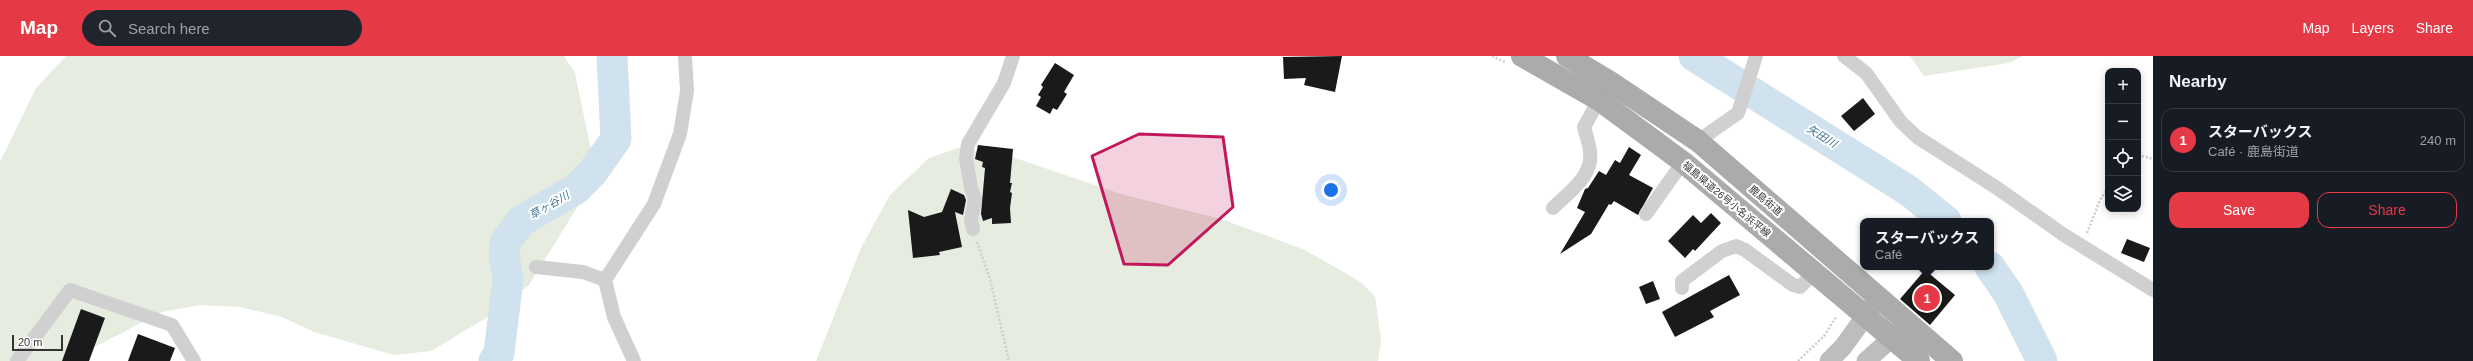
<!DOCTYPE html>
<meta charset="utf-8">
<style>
:root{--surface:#171b24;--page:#20242c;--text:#f1f3f6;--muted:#9ea1a6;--line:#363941;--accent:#e63946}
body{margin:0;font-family:Arial,"Noto Sans JP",sans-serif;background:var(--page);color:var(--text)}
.controls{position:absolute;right:12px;top:12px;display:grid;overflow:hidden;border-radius:8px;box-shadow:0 2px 10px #0003}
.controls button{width:36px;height:36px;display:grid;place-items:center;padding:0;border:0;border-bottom:1px solid var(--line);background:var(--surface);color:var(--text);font:20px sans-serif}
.scale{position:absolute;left:12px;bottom:10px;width:51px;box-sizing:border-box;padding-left:4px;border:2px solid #333;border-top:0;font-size:11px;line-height:14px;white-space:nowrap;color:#333;-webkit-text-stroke:3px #fff;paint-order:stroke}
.you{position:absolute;left:1331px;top:134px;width:14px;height:14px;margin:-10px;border:3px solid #fff;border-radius:50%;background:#1a73e8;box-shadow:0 0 0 6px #1a73e833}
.badge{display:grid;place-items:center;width:26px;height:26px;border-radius:50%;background:var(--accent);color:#fff;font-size:13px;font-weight:700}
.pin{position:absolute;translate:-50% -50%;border:2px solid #fff;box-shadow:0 1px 4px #0006}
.popup{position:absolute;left:1860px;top:162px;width:134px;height:52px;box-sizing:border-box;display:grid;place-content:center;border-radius:8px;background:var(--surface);filter:drop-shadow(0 1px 3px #0005);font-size:13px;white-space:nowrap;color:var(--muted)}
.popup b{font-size:15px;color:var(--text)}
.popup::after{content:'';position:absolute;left:50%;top:100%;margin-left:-8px;border:8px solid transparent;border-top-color:var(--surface)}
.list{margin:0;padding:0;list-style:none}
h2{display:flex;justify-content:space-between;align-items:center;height:52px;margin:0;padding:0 16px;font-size:17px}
h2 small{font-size:13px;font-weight:400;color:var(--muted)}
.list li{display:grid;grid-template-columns:26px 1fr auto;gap:12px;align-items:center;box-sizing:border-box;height:64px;margin:0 8px 8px;padding:0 8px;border:1px solid var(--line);border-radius:12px}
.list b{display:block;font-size:15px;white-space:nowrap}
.list p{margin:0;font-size:13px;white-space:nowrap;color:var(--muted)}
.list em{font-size:13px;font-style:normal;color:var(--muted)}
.actions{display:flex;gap:8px;padding:12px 16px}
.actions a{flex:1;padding:9px 0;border:1px solid var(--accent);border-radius:12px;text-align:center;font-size:14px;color:var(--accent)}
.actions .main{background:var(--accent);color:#fff}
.icon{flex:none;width:22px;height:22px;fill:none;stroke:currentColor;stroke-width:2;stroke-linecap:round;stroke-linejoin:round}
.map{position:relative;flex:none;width:2153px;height:305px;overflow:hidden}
header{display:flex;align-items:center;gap:24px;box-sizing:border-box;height:56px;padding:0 20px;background:var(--accent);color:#fff}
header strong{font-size:19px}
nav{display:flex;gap:22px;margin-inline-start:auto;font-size:14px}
.search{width:280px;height:36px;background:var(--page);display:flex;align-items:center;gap:10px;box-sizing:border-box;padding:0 14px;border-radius:22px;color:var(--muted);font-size:15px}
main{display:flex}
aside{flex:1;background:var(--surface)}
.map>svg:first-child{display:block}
.green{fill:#e6ecdf}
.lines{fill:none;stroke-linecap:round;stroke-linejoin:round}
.river{stroke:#cfe2ee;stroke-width:31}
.building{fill:#1a1a1a}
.path{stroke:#cdcdcd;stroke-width:2.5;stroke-dasharray:2 2;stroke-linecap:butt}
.street{stroke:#d0d0d0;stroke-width:14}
.secondary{stroke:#bdbdbd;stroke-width:19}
.primary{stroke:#ababab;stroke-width:22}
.marked{fill:#c2185b;fill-opacity:0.2;stroke:#c2185b;stroke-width:3;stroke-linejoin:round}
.labels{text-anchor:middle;stroke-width:4;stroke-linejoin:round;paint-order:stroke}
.street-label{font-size:10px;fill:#333;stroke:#fff}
.water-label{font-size:11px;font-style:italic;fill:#3f7597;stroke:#fff}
</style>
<header>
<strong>Map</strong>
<div class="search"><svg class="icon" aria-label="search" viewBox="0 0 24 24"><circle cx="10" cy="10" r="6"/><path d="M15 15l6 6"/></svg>Search here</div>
<nav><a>Map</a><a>Layers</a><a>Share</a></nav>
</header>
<main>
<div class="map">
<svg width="2153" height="305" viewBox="0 0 2153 305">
<rect width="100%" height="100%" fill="#fff"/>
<g class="green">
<path d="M 66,0 L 564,0 L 575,17 L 591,94 L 578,150 L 529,229 L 486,262 L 431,295 L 394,299 L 314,276 L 282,261 L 240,251 L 200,249 L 162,256 L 79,299 L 61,305 L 0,305 L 0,106 L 36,32 Z"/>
<path d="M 1910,0 L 2023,0 L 2009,7 L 1924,20 Z"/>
<path d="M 958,92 L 1015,102 L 1124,139 L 1221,163 L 1305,194 L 1359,225 L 1375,240 L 1381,284 L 1378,305 L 816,305 L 861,192 L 890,139 L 929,102 Z"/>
</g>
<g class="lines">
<g class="river">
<path d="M 1694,0 L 1909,135 L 1946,165"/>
<path d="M 1990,211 L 2008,237 L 2042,305"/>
<path d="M 494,305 L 499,297 L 508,223 L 504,201 L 506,185 L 521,165 L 576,133 L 592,117 L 616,83 L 612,0"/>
</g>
</g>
<g class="building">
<path d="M 1342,0 L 1335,36 L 1304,29 L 1306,22 L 1284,23 L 1283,1 Z"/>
<path d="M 1055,7 L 1074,19 L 1064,36 L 1067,38 L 1057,54 L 1053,52 L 1050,58 L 1036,50 L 1041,41 L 1038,39 L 1043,31 L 1041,29 Z"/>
<path d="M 1863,42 L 1875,58 L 1854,75 L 1841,60 Z"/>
<path d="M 978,89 L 1013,93 L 1010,127 L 1012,127 L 1010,136 L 1012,137 L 1010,152 L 1011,167 L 992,168 L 992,162 L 983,165 L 981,158 L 985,112 L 982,111 L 983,106 L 975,103 Z"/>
<path d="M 1629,91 L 1641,99 L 1629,119 L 1653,132 L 1638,159 L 1614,145 L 1611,149 L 1609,148 L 1591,178 L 1560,198 L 1585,156 L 1577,152 L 1585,133 L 1588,132 L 1599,115 L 1606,119 L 1615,104 L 1620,107 Z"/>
<path d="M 951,133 L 964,139 L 966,144 L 963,159 L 955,156 L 962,191 L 939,196 L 940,199 L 913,202 L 908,154 L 924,161 L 942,156 Z"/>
<path d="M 1711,157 L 1721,167 L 1695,195 L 1693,193 L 1685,202 L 1668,185 L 1693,159 L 1701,167 Z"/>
<path d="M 2127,183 L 2150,192 L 2144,206 L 2121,197 Z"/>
<path d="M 1925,214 L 1955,239 L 1930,269 L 1900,243 Z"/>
<path d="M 1729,219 L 1740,239 L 1710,255 L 1714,261 L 1675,281 L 1662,256 Z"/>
<path d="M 1653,225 L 1660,243 L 1646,248 L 1639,231 Z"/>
<path d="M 81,253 L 105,262 L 89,305 L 62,305 Z"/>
<path d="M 138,278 L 175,292 L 170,305 L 128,305 Z"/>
</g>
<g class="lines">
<g class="path">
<path d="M 1492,0 L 1505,6"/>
<path d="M 2138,99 L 2153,103"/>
<path d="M 2087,177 L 2100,144 L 2108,132"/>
<path d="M 977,186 L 990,223 L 1009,305"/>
<path d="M 1798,305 L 1824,280 L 1836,261"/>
</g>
<g class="street">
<path d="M 1844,0 L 1866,17 L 1901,66 L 1917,81 L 1997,132 L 2064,179 L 2153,234"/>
<path d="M 1698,85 L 1738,57 L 1756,0"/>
<path d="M 1553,152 C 1569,136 1594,120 1590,95 C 1589,87 1586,79 1584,71 L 1599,44"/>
<path d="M 1646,158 L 1683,106"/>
<path d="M 973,173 L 971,164 L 975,143 L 971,132 L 966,102 L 968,88 L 1004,27 L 1013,0"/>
<path d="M 536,211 L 583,216 L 605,224"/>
<path d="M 1682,232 L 1682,225 L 1722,195 L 1736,190 L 1745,194 L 1793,229 L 1800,231 L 1815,216"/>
<path d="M 17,305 L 70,234 L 172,269 L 194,305"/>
<path d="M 634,305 L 614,261 L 605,224 L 654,148 L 680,78 L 687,35 L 685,0"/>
</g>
<g class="secondary">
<path d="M 1829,305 L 1843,291 L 1874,248"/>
<path d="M 1866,305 L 1903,272"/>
</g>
<g class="primary">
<path d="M 1522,0 L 1599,44 L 1683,106 L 1919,305"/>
<path d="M 1567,0 L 1610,26 L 1698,85 L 1952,305"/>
</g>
</g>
<path class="marked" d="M 1139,78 L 1223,81 L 1233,151 L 1168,209 L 1124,208 L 1092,100 Z"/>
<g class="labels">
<g class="street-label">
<text transform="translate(1727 143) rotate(40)" y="4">福島県道26号小名浜平線</text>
<text transform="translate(1766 144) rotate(41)" y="4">鹿島街道</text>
</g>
<g class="water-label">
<text transform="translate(1822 80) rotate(32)" y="4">矢田川</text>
<text transform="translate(549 149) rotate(-30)" y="4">草ヶ谷川</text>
</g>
</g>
</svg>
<div class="controls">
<button>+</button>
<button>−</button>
<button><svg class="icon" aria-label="locate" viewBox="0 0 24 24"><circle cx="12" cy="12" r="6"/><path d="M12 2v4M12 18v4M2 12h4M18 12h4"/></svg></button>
<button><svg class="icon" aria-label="layers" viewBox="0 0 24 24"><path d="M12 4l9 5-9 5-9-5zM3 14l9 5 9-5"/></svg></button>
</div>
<div class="scale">20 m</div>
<div class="you"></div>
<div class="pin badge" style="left:1927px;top:242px">1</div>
<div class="popup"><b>スターバックス</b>Café</div>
</div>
<aside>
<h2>Nearby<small></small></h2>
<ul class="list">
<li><span class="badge">1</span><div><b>スターバックス</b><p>Café · 鹿島街道</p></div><em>240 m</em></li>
</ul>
<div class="actions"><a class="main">Save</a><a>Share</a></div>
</aside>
</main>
